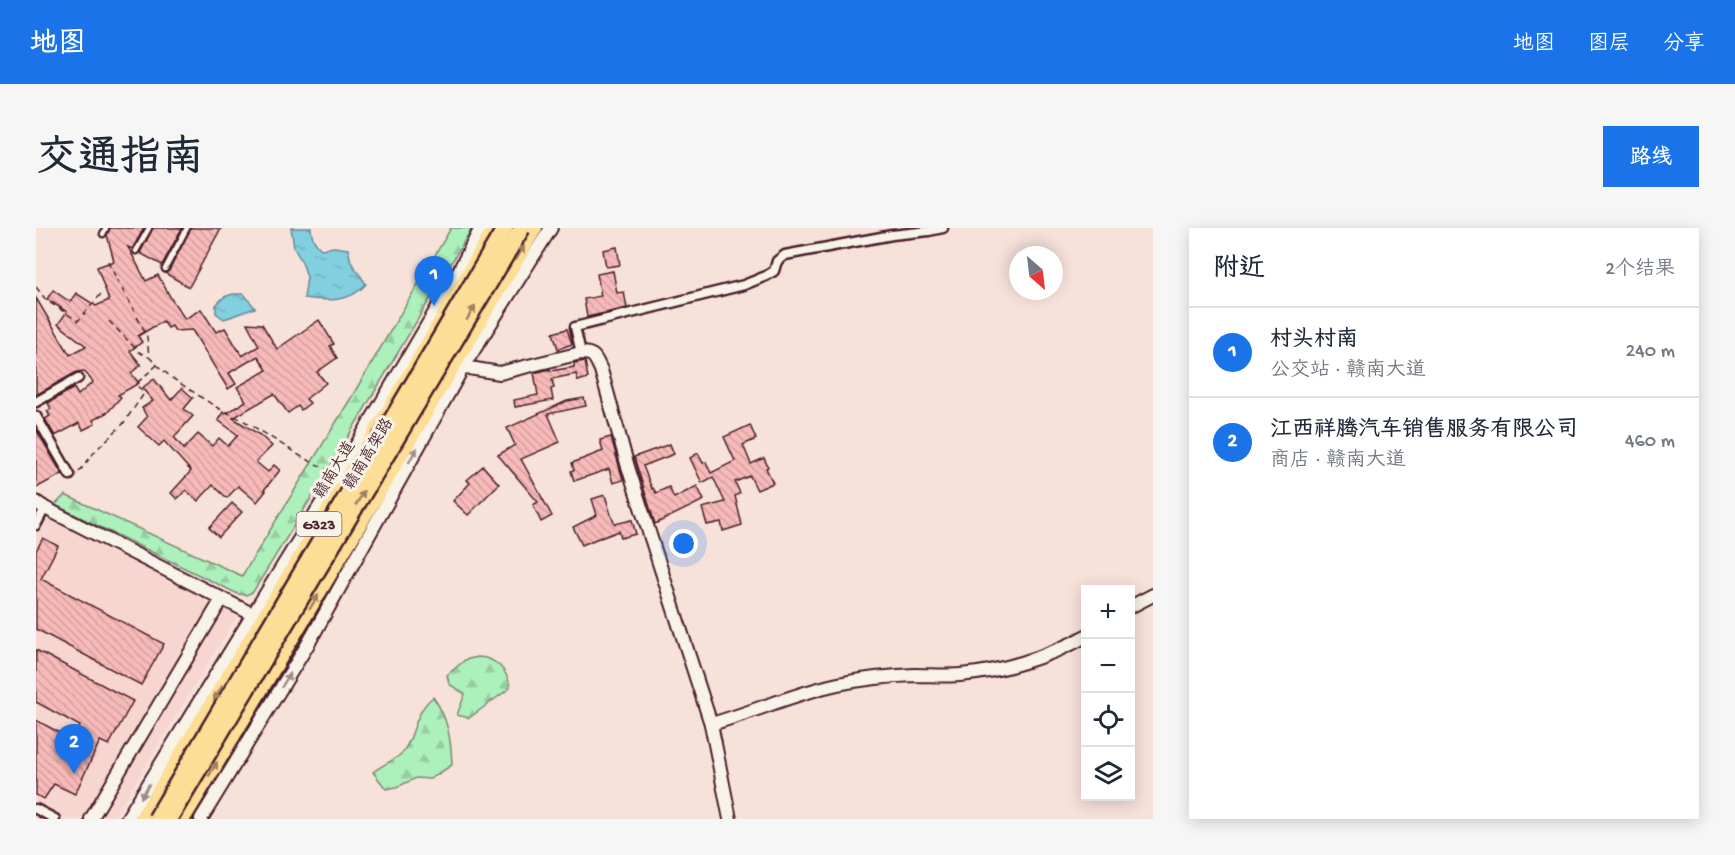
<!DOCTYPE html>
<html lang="zh">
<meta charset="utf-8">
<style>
:root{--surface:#fff;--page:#f6f6f7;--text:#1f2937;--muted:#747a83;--line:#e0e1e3;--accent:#1a73e8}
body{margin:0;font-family:"Gochi Hand","LXGW WenKai TC",sans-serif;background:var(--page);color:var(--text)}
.controls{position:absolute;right:18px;bottom:18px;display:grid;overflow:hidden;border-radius:0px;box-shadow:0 3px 15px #0003}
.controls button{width:54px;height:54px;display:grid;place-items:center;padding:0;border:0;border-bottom:2px solid var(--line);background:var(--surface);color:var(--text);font:30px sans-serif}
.compass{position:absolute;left:973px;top:18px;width:54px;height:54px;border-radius:50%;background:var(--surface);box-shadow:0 3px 15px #0003;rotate:152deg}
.you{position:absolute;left:648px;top:316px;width:21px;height:21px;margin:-15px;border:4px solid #fff;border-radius:50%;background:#1a73e8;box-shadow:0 0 0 9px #1a73e833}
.badge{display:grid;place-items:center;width:39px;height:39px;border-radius:50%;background:var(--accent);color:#fff;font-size:20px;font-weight:700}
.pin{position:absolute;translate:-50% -50px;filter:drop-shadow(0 2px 3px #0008)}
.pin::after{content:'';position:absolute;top:32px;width:21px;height:18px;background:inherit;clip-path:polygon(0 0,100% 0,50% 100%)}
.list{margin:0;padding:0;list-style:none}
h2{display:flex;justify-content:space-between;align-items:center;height:78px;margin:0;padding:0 24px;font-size:26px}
h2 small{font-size:20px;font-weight:400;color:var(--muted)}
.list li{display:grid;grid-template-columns:39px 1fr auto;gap:18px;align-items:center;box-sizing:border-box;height:90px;padding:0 24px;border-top:2px solid var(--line)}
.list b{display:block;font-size:22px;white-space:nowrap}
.list p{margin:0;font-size:20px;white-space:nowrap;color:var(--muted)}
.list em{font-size:20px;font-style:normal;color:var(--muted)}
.icon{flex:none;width:33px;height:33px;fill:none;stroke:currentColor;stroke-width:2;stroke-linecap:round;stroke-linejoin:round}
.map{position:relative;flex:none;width:1117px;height:591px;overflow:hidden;border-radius:0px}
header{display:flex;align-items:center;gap:36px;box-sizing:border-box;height:84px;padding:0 30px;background:var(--accent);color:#fff}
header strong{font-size:28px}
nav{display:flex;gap:33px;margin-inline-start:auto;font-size:21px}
.intro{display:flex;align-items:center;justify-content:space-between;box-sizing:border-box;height:144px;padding:0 36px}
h1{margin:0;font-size:42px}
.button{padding:15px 27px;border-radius:0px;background:var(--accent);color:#fff;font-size:21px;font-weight:700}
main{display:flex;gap:36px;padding:0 36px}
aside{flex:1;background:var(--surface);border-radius:0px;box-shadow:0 3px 15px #0003}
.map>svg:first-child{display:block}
.built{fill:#f7d6d0}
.forest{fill:url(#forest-firs);stroke:#7b8873;stroke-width:1.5}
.water{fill:url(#water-ripples);stroke:#6b8997;stroke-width:1.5}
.building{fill:url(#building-back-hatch);stroke:#4a1f2b;stroke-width:1.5}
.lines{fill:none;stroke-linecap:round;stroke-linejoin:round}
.lane-casing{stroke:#4a1f2b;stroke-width:9}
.street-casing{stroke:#4a1f2b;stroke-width:13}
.secondary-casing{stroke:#4a1f2b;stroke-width:16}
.primary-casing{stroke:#4a1f2b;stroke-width:18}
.path{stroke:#4a1f2b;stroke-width:1.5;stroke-dasharray:6 4.5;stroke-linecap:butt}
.lane{stroke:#f7f3e8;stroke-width:4.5}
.street{stroke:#f7f3e8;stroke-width:8}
.secondary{stroke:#f7f3e8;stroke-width:12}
.primary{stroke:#fcde96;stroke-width:14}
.highway-bridge-casing{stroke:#4a1f2b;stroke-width:20;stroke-linecap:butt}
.highway-bridge{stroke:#fcde96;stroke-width:15}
.oneway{fill:#a37e60}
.oneway2{fill:#a0898a}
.labels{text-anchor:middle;stroke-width:6;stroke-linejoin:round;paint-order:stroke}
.shield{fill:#f7f3e8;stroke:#7e5f64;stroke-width:1.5}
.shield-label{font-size:15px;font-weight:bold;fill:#4a1f2b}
.street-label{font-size:16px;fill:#4a1f2b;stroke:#f7f3e8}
</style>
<header>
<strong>地图</strong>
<nav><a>地图</a><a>图层</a><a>分享</a></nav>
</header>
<div class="intro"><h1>交通指南</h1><a class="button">路线</a></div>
<main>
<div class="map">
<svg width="1117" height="591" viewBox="0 0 1117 591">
<defs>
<pattern id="forest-firs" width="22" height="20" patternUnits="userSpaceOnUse" patternTransform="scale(1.5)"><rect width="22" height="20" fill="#acf0bb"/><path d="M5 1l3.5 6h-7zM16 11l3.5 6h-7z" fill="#96cda1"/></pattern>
<pattern id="water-ripples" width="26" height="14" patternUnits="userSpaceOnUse" patternTransform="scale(1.5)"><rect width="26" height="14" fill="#81cfdf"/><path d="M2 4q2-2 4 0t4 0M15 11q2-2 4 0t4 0" fill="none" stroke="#71b1c0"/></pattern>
<pattern id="building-back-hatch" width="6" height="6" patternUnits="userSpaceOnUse" patternTransform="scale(1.5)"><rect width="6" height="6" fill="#f6bab8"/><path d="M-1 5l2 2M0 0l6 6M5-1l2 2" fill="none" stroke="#d49f9e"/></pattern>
</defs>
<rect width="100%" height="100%" fill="#f7e2da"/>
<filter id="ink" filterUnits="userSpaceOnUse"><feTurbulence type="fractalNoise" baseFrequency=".0167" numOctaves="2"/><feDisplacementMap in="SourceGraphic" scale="12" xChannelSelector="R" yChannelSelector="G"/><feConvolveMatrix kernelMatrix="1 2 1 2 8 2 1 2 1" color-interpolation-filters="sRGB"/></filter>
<g filter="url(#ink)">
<path class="built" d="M 0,280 L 201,388 L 77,591 L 0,591 Z"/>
<g class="forest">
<path d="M 415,0 L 436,0 L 285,254 L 217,364 L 210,367 L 202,366 L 19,277 L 29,267 L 206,348 L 315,170 Z"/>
<path d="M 441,429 C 459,429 472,442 474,460 L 433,490 L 421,487 L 429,466 L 413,456 L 411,447 L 429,432 Z"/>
<path d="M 397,469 C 412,489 415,512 416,537 L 394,551 L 380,550 L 361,559 L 350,561 L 337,544 C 344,538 360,531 365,526 C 380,510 376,486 397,469 Z"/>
</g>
<g class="water">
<path d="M 255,0 L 275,0 C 275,9 278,15 285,21 L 298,19 L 312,21 L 315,34 L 330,56 C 314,75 291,73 268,70 L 271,49 L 266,34 L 258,20 Z"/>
<path d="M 197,66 L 208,66 L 219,80 C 208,83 199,88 188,91 L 180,85 L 180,77 L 188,69 Z"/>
</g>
<g class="building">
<path d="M 74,0 L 108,0 L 96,21 L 92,19 L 110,53 L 122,47 L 136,72 L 149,91 L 165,81 L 180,104 L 189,100 L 206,128 L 223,118 L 211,95 L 226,96 L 241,121 L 283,92 L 298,116 L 294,118 L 301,130 L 281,144 L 290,155 L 270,171 L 274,175 L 265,182 L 262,178 L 252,185 L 238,166 L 197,190 L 224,207 L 236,218 L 220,234 L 232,244 L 238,237 L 244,242 L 228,262 L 230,263 L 221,274 L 202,258 L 191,270 L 177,257 L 162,273 L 150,262 L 141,271 L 135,265 L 155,243 L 128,213 L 123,218 L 102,199 L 111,189 L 106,180 L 117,173 L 106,160 L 118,151 L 135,172 L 146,160 L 157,170 L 148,181 L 157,188 L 138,209 L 148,221 L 162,206 L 176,218 L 183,210 L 192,218 L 202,207 L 182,192 L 187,184 L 189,186 L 210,173 L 201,159 L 231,142 L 222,128 L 193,145 L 200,156 L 192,161 L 156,102 L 139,103 L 136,98 L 132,100 L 127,93 L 102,108 L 106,114 L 94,123 L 105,137 L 95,145 L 103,155 L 82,167 L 85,169 L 72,184 L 57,192 L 59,196 L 47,202 L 43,195 L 19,208 L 9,191 L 14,188 L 11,183 L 15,181 L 12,175 L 38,160 L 42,167 L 57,154 L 48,143 L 41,144 L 0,167 L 0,70 L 34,127 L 50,118 L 22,96 L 31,84 L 11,71 L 17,62 L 34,74 L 40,65 L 60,78 L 73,72 L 61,39 L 78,33 L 71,7 Z"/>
<path d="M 117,0 L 146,0 L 126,37 L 104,25 Z"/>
<path d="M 155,0 L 185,0 L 153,59 L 129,45 L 133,43 Z"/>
<path d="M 581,19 L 584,37 L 570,39 L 567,22 Z"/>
<path d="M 577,43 L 581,65 L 588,64 L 591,80 L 551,89 L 548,71 L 565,68 L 561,46 Z"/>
<path d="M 531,101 L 536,116 L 522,121 L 517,105 Z"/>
<path d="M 549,133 L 552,150 L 542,153 L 540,146 L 516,151 L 518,160 L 515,161 L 517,172 L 479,179 L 478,172 L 502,167 L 498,145 L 514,141 L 514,143 L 538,139 L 538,135 Z"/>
<path d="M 548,170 L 550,178 L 512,186 L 524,214 L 485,231 L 516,288 L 505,294 L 497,277 L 502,274 L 462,227 L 479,217 L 471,200 L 531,173 Z"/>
<path d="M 714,197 L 720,211 L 707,217 L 715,236 L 728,230 L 732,239 L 730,240 L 737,255 L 721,262 L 714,248 L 699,254 L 704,265 L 699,268 L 706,297 L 687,303 L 685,294 L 671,297 L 666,280 L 689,274 L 677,249 L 666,255 L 654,230 L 662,225 L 667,235 L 670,234 L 675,245 L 699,233 L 688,209 Z"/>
<path d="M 0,201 L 26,246 L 0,260 Z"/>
<path d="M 575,209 L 587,252 L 577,255 L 573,241 L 538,253 L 535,243 L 538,242 L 536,235 L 567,223 L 564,212 Z"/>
<path d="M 634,216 L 638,226 L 607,238 L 616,261 L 617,260 L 620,265 L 633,259 L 638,270 L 661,258 L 668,272 L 619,296 L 598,229 Z"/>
<path d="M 447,238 L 463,256 L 432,287 L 417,273 L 434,255 L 431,252 Z"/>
<path d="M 569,267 L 576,290 L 579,296 L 596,292 L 600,306 L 585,310 L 583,303 L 565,310 L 565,309 L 546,317 L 537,299 L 561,287 L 556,271 Z"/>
<path d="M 196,275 L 206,284 L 183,309 L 173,300 Z"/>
<path d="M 7,310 L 22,318 L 5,351 L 128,416 L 105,457 L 0,401 L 0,323 Z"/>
<path d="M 0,422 L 97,473 L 73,517 L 64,513 L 39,566 L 18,556 L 8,571 L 0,567 L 0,492 L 37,512 L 44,498 L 0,474 Z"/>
</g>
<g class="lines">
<defs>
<g id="lane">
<path d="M 67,6 L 70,0"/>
<path d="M 100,23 L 113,0"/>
<path d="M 129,41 L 151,0"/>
</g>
<g id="street">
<path d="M 545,125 L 539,99 L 708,57 L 730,48 L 738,43 L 741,33 L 749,27 L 856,7 L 893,3 L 907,0"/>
<path d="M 0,174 L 42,150"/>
<path d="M 0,188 L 34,247"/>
<path d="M 0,297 L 9,280"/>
<path d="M 0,581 L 19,591"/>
</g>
<g id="secondary">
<path d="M 427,139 L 464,145 L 545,125 C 559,125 559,130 565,142 L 592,239 L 675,496 L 694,591"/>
<path d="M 0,274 L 9,280 L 216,386"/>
<path d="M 1094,379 L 1117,367"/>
<path d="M 675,496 C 718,484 759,465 802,456 C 827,451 853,448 878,447 C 894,447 909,448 924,447 C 964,444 1015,428 1050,408"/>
<path d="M 55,591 L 186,371"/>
<path d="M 91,591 L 303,247 L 422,45 L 445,0"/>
<path d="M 165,591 L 272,416 L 427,139 L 515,0"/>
</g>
<g id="primary">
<path d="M 106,591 L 362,167 L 459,0"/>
<path d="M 147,591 L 256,410 L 499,0"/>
</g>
</defs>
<use href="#lane" class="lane-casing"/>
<use href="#street" class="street-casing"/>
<use href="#secondary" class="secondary-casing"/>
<use href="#primary" class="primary-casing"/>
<g class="path">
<path d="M 72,33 L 80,50 L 106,98 L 111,109 L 113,129 L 121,137 L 136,150 L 180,179 L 212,195 L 266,229 L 294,243"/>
<path d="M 0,59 L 10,72 L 42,93 L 65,66"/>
<path d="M 73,93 L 103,124 L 112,129"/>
<path d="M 43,244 L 60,222 L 87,196 L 107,167 L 106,162 L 101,158 L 101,155 L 121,137"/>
</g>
<use href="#lane" class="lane"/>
<use href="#street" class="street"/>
<use href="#secondary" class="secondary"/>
<use href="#primary" class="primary"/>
<defs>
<g id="highway-bridge">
<path d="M 120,591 L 469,0"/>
<path d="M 133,591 L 486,0"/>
</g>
</defs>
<use href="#highway-bridge" class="highway-bridge-casing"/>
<use href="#highway-bridge" class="highway-bridge"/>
</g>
<defs><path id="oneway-solid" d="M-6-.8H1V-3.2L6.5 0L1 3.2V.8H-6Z" transform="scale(1.5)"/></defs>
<g class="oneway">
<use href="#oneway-solid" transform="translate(484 25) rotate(-60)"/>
<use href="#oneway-solid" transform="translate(435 85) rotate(-59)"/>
<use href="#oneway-solid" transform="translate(324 270) rotate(-59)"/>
<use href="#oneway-solid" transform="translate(278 374) rotate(-59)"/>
<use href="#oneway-solid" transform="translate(182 465) rotate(121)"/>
<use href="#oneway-solid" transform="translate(177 541) rotate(-59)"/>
</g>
<g class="oneway2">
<use href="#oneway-solid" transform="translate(377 227) rotate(-61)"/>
<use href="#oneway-solid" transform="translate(250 452) rotate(-59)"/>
<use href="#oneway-solid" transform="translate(109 563) rotate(121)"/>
</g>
</g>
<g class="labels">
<rect class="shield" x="260.5" y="284" width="45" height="24" rx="4.5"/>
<g class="shield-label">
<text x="283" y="301">G323</text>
</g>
<g class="street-label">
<text transform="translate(331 225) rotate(-59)" y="6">赣南高架路</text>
<text transform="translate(297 241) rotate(-59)" y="6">赣南大道</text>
</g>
</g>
</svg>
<div class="controls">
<button>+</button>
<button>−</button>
<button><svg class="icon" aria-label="locate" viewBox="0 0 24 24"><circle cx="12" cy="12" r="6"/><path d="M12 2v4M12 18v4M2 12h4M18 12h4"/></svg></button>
<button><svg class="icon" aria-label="layers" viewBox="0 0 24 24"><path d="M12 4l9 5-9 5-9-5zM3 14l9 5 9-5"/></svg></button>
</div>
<svg class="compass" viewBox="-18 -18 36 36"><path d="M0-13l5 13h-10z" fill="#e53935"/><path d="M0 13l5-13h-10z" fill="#747a83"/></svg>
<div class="you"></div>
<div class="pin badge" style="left:398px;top:78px">1</div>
<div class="pin badge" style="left:38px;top:546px">2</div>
</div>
<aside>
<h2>附近<small>2个结果</small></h2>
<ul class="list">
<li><span class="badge">1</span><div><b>村头村南</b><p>公交站 · 赣南大道</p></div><em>240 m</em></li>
<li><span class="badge">2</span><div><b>江西祥腾汽车销售服务有限公司</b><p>商店 · 赣南大道</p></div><em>460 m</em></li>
</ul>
</aside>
</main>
